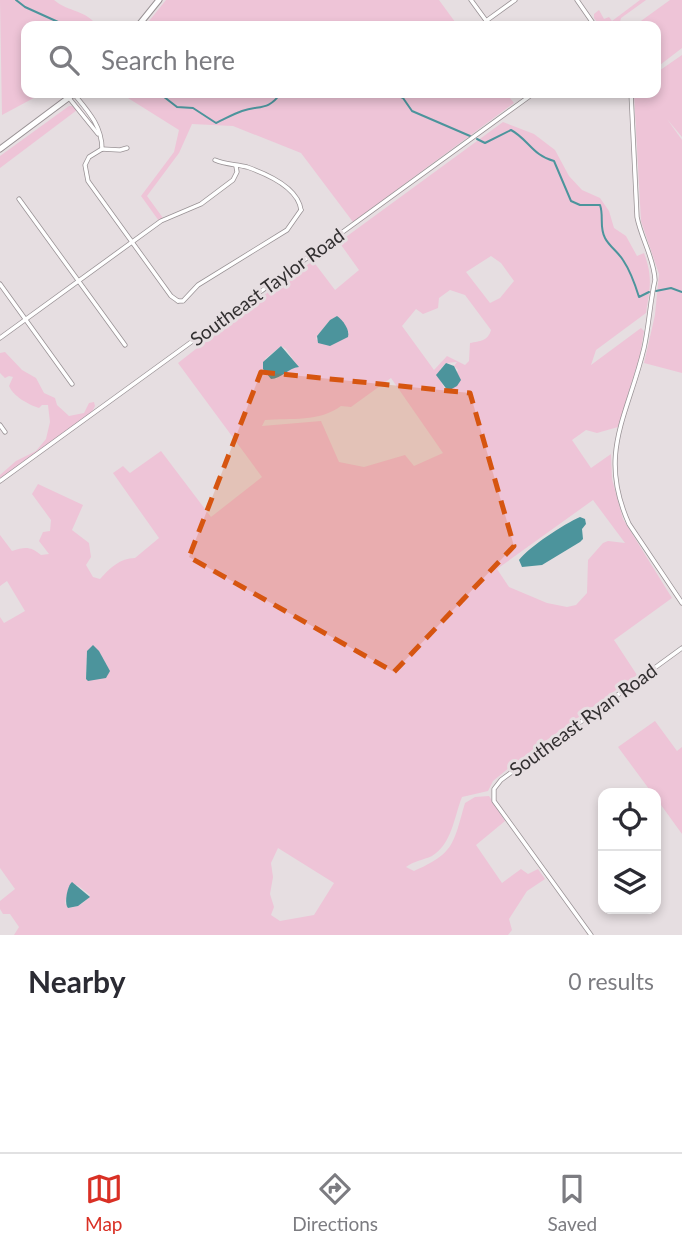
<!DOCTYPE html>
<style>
:root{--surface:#fff;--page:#f2f2f3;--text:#2b2b33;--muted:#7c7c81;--line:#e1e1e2;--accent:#d93025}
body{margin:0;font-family:Lato,sans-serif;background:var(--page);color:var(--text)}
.controls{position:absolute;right:21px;bottom:21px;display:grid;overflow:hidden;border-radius:14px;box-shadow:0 4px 10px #0003}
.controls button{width:63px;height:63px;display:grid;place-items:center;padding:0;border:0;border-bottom:2px solid var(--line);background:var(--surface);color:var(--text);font:35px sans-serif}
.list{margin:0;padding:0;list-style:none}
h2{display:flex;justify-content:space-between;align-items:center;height:91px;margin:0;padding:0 28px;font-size:30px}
h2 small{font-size:23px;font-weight:400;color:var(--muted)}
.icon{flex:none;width:38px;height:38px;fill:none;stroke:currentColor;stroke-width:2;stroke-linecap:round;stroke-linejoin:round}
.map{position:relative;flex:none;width:682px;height:935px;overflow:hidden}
.search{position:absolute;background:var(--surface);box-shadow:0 4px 10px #0003;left:21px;right:21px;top:21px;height:77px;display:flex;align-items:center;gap:18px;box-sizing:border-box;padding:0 24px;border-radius:14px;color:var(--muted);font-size:26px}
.sheet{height:217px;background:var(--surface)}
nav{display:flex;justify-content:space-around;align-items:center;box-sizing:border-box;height:98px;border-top:2px solid var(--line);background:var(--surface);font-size:19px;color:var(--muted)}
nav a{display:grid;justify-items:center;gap:4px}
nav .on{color:var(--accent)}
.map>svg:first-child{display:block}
.green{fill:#eec4d7;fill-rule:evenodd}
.water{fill:#4c949c}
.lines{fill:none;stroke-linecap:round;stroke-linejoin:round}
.stream{stroke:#4c949c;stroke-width:2}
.minor-casing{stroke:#999295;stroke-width:5}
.secondary-casing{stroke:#999295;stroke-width:7}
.minor{stroke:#fff;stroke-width:3.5}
.secondary{stroke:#fff;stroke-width:5}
.marked{fill:#d65510;fill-opacity:0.2;stroke:#d65510;stroke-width:5;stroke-dasharray:14 9;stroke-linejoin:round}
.labels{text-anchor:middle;stroke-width:6;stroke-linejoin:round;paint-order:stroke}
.street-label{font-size:19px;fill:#322f30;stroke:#e6dee1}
</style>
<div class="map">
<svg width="682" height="935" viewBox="0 0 682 935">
<rect width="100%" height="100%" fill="#e6dee1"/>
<g class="green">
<path d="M 0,0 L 54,0 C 68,12 87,10 97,26 L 26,26 L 26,93 L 43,93 L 2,115 Z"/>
<path d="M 166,0 L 439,0 L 458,26 L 145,26 Z"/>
<path d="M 640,0 L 646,0 L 621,18 L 619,26 L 600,26 L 594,18 L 594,14 L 599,10 L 604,19 L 609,17 L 612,21 Z"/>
<path d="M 670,0 L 682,0 L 682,48 L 656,68 L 656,26 L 634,26 Z"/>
<path d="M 682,55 L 682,137 L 667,119 L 682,140 L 682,373 L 644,363 L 655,315 L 659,274 L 641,221 L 634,93 L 654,95 L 656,73 Z"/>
<path d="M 120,93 L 506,93 L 514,103 L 353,222 L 301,153 L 233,126 L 192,124 L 179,153 L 147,196 L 163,218 L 159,221 L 141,196 L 174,152 L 179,130 Z"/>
<path d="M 69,106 L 73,106 L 77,110 L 0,168 L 0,156 Z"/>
<path d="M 503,122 L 534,134 L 555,150 L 569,176 L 582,190 L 600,198 L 609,211 L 614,228 L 626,236 L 637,256 L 644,253 C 653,277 650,288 646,313 L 596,350 L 591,365 L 641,328 L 644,331 L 640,355 L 618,427 L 597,433 L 586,430 L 572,440 L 591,468 L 611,454 L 612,479 L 623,519 L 672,598 L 614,640 L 637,675 L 515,763 L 493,781 L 488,791 L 462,797 C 454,817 452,844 432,856 C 423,860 414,861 406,867 L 414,871 C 455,853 453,844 465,803 L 475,797 L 489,796 L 505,821 L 476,845 L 502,883 L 521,869 L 528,874 L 538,869 L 545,879 L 527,891 L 509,919 L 512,930 L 508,935 L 14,935 L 19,927 L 10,914 L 3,914 L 0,909 L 0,901 L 15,889 L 0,868 L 0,617 L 4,623 L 25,611 L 7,581 L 0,586 L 0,535 L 12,551 C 25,547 30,546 41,555 L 49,554 L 39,541 L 43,532 L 50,531 L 51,520 L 32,494 L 38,484 L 83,505 L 72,530 L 89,543 L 91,557 L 86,565 L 93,577 L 100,579 C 110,568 120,558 135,558 L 159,538 L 113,473 L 123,466 L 130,473 L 161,451 L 211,517 L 262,477 L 178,363 L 276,286 L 313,261 L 335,290 L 359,270 L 339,242 ZM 491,256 L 501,263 L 514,281 L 500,298 L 490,303 L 466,272 ZM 450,290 L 465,295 L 491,330 C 488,341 480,341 470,343 L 469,361 L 465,365 L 447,356 L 434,370 L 402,326 L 416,309 L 423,314 L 438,308 L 439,298 ZM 337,316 L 349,333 C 336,342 330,351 316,339 L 317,336 L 330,320 ZM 281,346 L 286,349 L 298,367 L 290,369 L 276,379 L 265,359 ZM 457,362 L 454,366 L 458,370 L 448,391 L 446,391 L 441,382 L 440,369 L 446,363 ZM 391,378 L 443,453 L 414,466 L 405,455 L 364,467 L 339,462 L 321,421 L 262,426 L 265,420 C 290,418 320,422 341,406 L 351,407 ZM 593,500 L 625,543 L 608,541 L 603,543 L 588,560 L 587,593 L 576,605 L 567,607 L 547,603 L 509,587 L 497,569 ZM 87,651 L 99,651 L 102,657 L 100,679 L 86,679 ZM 278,848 L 334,883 L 314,915 L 280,921 L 271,915 L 274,907 L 270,894 L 273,877 L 271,863 ZM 77,885 L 90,895 C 86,903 77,907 68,908 L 65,903 L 69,886 Z"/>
<path d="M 5,352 L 22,370 L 36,378 L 44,393 L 55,398 L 57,405 L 69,416 L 84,413 L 89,403 L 94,402 L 95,406 L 92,412 L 83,419 L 0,479 L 0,475 L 16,461 L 36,451 L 46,439 L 50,422 L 48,405 L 42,405 L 39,408 C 29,405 13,396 9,386 L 13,377 L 9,376 L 5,378 L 0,373 L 0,353 Z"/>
<path d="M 655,721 L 677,751 L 682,747 L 682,834 L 656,798 L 656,793 L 652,793 L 618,747 Z"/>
</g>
<g class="water">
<path d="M 337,316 C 343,320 350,330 348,337 L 330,346 L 318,343 L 317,336 L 330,320 Z"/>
<path d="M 281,346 L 299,367 C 288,368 281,379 271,379 L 263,369 L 263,362 Z"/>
<path d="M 446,363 L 454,366 L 461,380 L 457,386 L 448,391 L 436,375 Z"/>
<path d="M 580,517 L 585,519 L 586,524 L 582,529 L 583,539 L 580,542 L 542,565 L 522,567 L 519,560 C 529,547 564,524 580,517 Z"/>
<path d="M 93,645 L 99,651 L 110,671 L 106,678 L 88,681 L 86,679 L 87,651 Z"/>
<path d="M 72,882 L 90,897 L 78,906 L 68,908 C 64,904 67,886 72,882 Z"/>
</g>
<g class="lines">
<g class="stream">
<path d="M 16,0 L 25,7 L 67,26"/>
<path d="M 159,93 L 177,107 L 193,108 L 216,123 C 225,119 233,114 242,111 C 260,105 268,111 281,93"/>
<path d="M 381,93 L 384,95 L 395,94 L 403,98 L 412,111 L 470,136"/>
<path d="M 477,139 L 485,143 L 511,130 C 528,139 533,156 554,161 L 571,201 L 580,205 L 600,205 C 604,216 599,227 605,238 C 609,246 618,252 623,260 C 631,272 635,284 639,297 L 649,292"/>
<path d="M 656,291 L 671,288 L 682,292"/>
</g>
<defs>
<g id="minor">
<path d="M 471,0 L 490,26"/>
<path d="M 577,0 L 595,26"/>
<path d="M 486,21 L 515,0"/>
<path d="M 566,26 L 570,24"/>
<path d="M 631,93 L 637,217 C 641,238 654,258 655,280 C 650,302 649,326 644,348 C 628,416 597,453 629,524 L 682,603"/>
<path d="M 74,94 C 88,111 102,126 102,149"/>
<path d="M 69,98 L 98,134"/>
<path d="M 102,149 L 89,157 L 85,165 L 88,181 L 171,296 L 178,301"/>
<path d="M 102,149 L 120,150 L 127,148"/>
<path d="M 215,160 C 226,165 237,164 247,167 C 267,174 298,187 301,210"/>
<path d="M 19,199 L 125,345"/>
<path d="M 0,284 L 72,384"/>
<path d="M 178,301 L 183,301 L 198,285 L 287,230 L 301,210"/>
<path d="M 0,338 L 161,221 L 201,204 L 233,180 L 237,172 L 236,166"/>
<path d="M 0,425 L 5,432"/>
<path d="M 0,481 L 534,93"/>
<path d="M 591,935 L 494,801 L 494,789 L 501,780 L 682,648"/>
</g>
<g id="secondary">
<path d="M 138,26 L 159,0"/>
<path d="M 0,149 L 75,93"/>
</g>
</defs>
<use href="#minor" class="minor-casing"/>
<use href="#secondary" class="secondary-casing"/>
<use href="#minor" class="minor"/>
<use href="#secondary" class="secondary"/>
</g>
<path class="marked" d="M 261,372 L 470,393 L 514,546 L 394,672 L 189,557 Z"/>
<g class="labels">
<g class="street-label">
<text transform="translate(267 287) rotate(-36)" y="7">Southeast Taylor Road</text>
<text transform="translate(583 720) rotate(-36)" y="7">Southeast Ryan Road</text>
</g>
</g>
</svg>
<div class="controls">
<button><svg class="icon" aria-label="locate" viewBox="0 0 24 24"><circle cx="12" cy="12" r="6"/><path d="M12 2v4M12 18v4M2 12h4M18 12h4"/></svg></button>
<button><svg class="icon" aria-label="layers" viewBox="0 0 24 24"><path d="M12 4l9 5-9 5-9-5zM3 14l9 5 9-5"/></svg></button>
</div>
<div class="search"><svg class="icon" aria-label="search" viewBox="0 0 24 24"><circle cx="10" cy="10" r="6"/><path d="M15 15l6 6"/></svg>Search here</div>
</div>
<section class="sheet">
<h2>Nearby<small>0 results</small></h2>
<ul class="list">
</ul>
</section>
<nav>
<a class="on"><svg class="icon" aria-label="map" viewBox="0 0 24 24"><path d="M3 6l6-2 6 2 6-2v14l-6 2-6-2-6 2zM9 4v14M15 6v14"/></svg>Map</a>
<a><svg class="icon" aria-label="directions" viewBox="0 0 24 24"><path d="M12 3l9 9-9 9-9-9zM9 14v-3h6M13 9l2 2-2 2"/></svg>Directions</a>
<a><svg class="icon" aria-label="saved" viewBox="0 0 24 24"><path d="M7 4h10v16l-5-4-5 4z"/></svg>Saved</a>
</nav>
